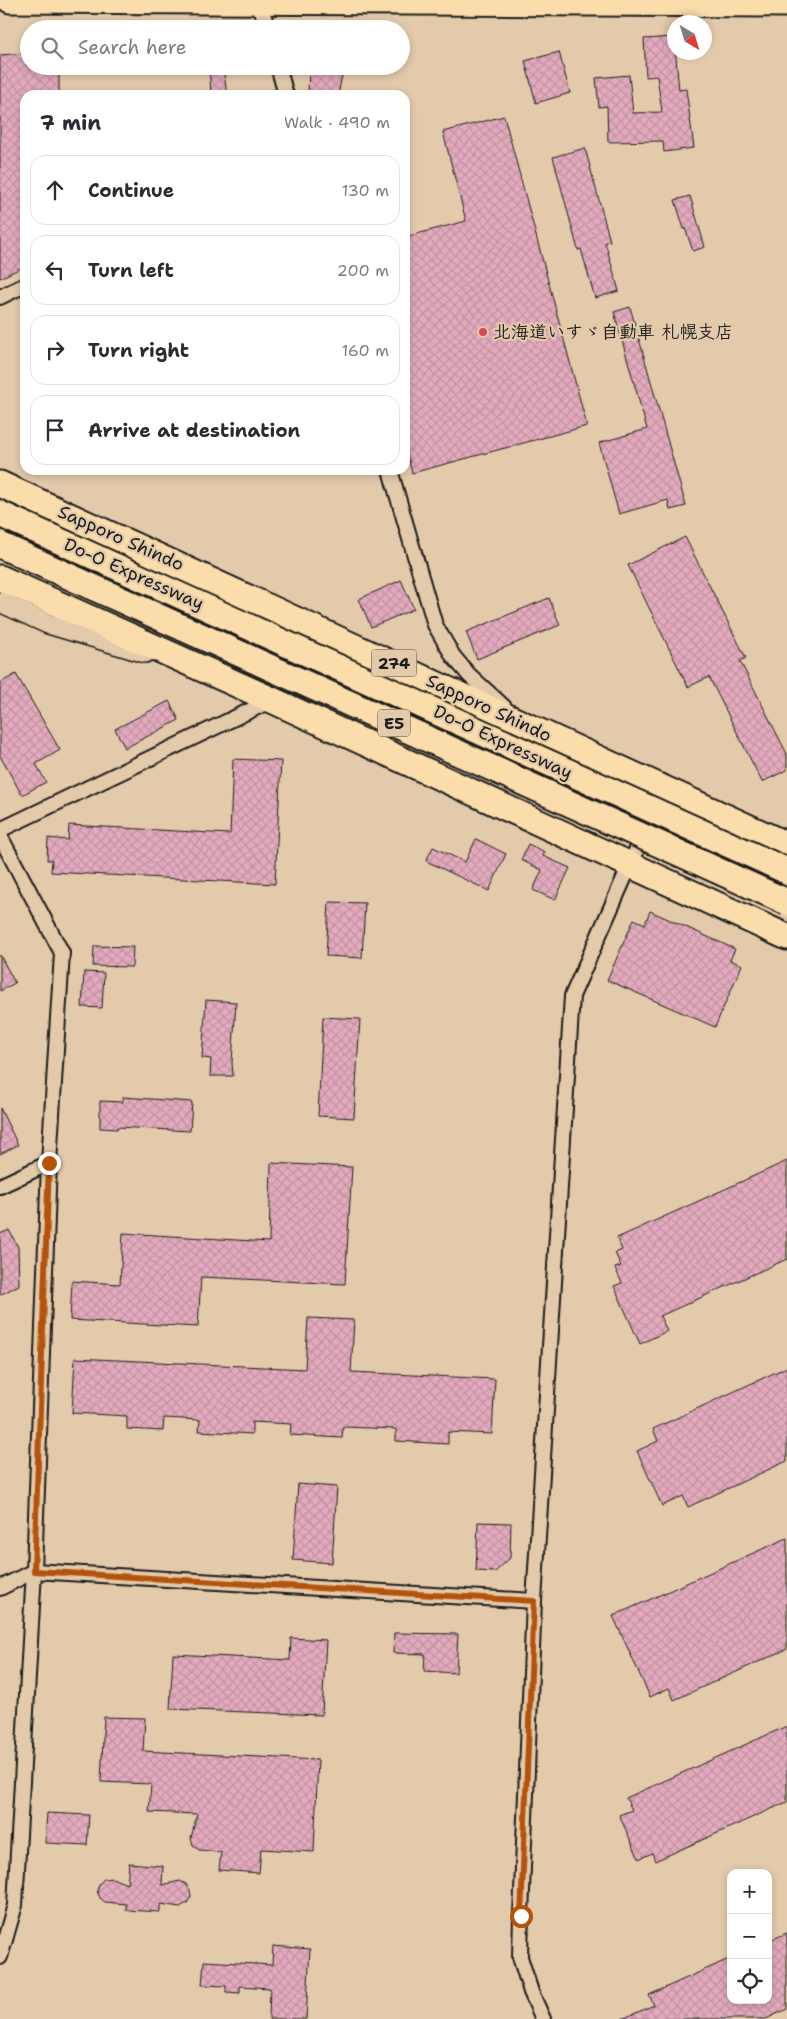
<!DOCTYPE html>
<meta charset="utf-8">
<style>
:root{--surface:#fff;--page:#f2f2f3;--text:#2b2b33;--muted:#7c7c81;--line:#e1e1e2}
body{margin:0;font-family:"Shantell Sans","Klee One",sans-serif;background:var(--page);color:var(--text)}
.controls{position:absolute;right:15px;bottom:15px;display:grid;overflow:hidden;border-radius:10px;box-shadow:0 2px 8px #0003}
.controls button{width:45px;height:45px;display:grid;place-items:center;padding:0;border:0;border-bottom:1px solid var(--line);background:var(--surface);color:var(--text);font:25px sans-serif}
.compass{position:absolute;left:667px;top:15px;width:45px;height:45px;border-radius:50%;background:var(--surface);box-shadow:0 2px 8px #0003;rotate:142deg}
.stop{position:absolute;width:15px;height:15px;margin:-11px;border:4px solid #b45309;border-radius:50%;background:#fff}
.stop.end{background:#b45309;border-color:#fff;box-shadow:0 1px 5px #0008}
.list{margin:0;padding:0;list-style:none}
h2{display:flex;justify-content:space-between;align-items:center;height:65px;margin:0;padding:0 20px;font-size:21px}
h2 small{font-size:16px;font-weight:400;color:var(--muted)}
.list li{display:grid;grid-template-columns:32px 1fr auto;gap:15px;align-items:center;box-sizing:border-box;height:70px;margin:0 10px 10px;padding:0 10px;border:1px solid var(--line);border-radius:15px}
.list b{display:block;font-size:19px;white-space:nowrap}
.list em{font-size:16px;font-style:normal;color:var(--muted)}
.icon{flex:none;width:28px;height:28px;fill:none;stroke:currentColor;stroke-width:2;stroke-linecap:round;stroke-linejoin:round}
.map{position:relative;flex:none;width:787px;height:2019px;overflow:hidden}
.search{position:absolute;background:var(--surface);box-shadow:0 2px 8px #0003;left:20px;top:20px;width:390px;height:55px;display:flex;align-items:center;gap:12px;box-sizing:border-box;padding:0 18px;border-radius:28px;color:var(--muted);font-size:19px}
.panel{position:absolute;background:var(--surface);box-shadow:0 2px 8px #0003;left:20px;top:90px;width:390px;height:385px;border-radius:15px}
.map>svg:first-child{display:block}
.building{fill:url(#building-cross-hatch);stroke:#1c1c1c}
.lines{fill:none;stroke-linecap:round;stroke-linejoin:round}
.street-casing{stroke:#1c1c1c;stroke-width:18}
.secondary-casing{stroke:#1c1c1c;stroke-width:22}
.highway-casing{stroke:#1c1c1c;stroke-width:29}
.street{stroke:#e3caab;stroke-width:14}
.secondary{stroke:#e3caab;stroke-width:19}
.highway{stroke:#fbddab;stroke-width:25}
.highway-bridge-casing{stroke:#1c1c1c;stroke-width:29;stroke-linecap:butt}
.highway-bridge{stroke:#fbddab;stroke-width:25}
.route{stroke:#b45309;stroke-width:6}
.poi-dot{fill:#d1495b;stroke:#e3caab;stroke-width:2}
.labels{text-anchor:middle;stroke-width:4.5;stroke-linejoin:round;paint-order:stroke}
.shield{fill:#e3caab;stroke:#585047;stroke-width:1}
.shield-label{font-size:16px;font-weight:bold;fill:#1c1c1c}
.poi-label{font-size:18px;font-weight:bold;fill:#1c1c1c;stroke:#e3caab;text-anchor:start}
.street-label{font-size:18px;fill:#1c1c1c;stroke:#e3caab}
</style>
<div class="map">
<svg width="787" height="2019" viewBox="0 0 787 2019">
<defs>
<pattern id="building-cross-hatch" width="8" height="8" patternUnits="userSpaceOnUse" patternTransform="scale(1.25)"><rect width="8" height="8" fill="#e3aabd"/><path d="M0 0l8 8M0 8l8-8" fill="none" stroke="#c292a2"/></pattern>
</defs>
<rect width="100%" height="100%" fill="#e3caab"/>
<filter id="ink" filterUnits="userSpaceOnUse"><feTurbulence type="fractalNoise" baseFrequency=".02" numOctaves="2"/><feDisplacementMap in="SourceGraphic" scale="10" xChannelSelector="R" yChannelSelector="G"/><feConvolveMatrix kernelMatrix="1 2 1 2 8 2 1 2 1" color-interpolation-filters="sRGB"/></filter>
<g filter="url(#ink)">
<g class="building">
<path d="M 674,37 L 679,90 L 686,89 L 694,148 L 664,152 L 663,141 L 608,142 L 607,106 L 599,107 L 596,78 L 629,75 L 633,113 L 662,112 L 657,76 L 646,77 L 644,39 Z"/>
<path d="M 559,52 L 570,93 L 536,103 L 525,61 Z"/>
<path d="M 26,53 L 27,66 L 59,66 L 59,95 L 25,95 L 25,266 L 0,278 L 0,55 Z"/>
<path d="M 209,66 L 223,66 L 227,95 L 211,95 Z"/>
<path d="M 309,66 L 344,66 L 338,95 L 308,95 Z"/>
<path d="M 504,116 L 587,426 L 412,473 L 405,445 L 405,237 L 466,221 L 443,132 Z"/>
<path d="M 585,148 L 610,241 L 605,242 L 619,291 L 595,298 L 581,249 L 578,250 L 553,157 Z"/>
<path d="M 690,196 L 705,247 L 693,251 L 685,228 L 684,229 L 675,200 Z"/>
<path d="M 630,307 L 686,506 L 670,510 L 668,500 L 619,514 L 599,443 L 647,429 L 614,312 Z"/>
<path d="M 685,537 L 746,658 L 740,661 L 787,754 L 787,770 L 762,782 L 709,677 L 688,687 L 628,565 Z"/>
<path d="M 401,580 L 414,609 L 371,627 L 359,599 Z"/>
<path d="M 549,598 L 560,625 L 477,659 L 466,632 Z"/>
<path d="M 16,674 L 60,750 L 36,764 L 46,782 L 22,795 L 0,756 L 0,683 Z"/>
<path d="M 169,701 L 179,720 L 125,748 L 115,729 Z"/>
<path d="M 233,759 L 281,761 L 275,884 L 51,872 L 52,860 L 47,860 L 48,838 L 68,840 L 69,825 L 230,834 Z"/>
<path d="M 476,839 L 506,854 L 489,891 L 426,861 L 433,847 L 465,862 Z"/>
<path d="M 528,844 L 545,852 L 543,856 L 570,868 L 555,900 L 533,890 L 542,870 L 521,860 Z"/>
<path d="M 329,902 L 365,903 L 362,958 L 326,956 Z"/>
<path d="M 650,911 L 735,949 L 730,960 L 742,965 L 715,1027 L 607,980 L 634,919 L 645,924 Z"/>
<path d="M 94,946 L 133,947 L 132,967 L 93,966 Z"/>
<path d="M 0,955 L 15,983 L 0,991 Z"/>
<path d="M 84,972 L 104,973 L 102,1008 L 82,1007 Z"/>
<path d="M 206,1000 L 236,1002 L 232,1063 L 233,1076 L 210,1076 L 211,1059 L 202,1058 Z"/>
<path d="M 323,1017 L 360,1019 L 354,1118 L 318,1116 Z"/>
<path d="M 123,1097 L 192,1102 L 190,1131 L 117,1127 L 117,1129 L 100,1128 L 100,1101 L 123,1102 Z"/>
<path d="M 0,1108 L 18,1145 L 0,1154 Z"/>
<path d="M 787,1161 L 787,1259 L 660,1316 L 667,1331 L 640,1344 L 614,1286 L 622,1283 L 615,1268 L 621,1266 L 615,1253 L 622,1250 L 617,1238 Z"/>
<path d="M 271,1163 L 352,1167 L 345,1284 L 201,1277 L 198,1327 L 70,1320 L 72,1281 L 120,1284 L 123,1233 L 269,1242 Z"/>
<path d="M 9,1230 L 18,1247 L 19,1285 L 0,1295 L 0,1234 Z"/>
<path d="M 308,1318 L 354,1320 L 351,1372 L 495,1379 L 492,1434 L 448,1432 L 448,1444 L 396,1441 L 396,1429 L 343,1427 L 342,1438 L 290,1435 L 291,1424 L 252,1422 L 252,1434 L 199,1431 L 200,1420 L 164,1418 L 163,1431 L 127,1429 L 127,1416 L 72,1413 L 75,1358 L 305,1369 Z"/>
<path d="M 787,1367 L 787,1461 L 688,1507 L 683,1496 L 662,1506 L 637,1451 L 658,1441 L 653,1429 Z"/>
<path d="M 298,1484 L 337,1487 L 332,1563 L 293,1560 Z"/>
<path d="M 478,1522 L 511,1523 L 510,1558 L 495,1572 L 476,1571 Z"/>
<path d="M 787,1538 L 787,1649 L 674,1700 L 669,1688 L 650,1697 L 613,1616 Z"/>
<path d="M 394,1633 L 458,1634 L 456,1673 L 424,1671 L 425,1654 L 393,1653 Z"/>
<path d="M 291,1638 L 326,1640 L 322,1715 L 170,1709 L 173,1654 L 290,1660 Z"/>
<path d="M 104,1717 L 145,1718 L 143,1751 L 318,1760 L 314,1852 L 261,1849 L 259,1873 L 219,1870 L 221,1852 L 199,1850 L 193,1845 L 191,1838 L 197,1814 L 149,1812 L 151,1784 L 101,1782 Z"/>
<path d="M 787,1726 L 787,1802 L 655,1861 L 652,1853 L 639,1859 L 619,1815 L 632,1810 L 626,1798 Z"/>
<path d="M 47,1813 L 89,1815 L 87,1845 L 45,1843 Z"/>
<path d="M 129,1863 L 163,1866 L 162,1885 L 180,1881 L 186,1884 L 190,1890 L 191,1897 L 187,1903 L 180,1907 L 160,1904 L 160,1912 L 126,1910 L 126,1904 L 105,1902 L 100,1898 L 97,1891 L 99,1884 L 104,1879 L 112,1878 L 127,1884 Z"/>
<path d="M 787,1933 L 787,2009 L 766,2019 L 622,2019 L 654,2005 L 649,1995 L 731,1958 L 731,2000 L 768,2000 L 768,1941 Z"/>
<path d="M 273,1946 L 310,1949 L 306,2019 L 269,2019 L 270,1988 L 240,1986 L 240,1993 L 226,1992 L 226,1986 L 202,1985 L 204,1961 L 272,1965 Z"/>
</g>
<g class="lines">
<defs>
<g id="street">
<path d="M 259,2 L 268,29"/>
<path d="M 278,66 L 286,95"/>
<path d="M 0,297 L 25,285"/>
<path d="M 390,470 L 435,625 L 453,656 L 469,675 L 504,707"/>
<path d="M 0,830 L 272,700"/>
<path d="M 0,836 L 62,953 L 49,1163 L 34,1571 L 15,1905 L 0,1957"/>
<path d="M 0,1186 L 49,1163"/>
<path d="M 0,1588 L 34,1571 L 534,1601"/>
<path d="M 543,2019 L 531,1992 L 520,1957 L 521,1915 L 534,1601 L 572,996 L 656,806"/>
</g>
<path id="secondary" d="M 0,602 L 48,624 L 145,653"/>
<g id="highway">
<path d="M 10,0 L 787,4"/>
<path d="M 0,484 C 263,602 524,726 787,845"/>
<path d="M 0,578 L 272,700 L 787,937"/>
</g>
</defs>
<use href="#street" class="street-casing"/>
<use href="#secondary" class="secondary-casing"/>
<use href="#highway" class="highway-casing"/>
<use href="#street" class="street"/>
<use href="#secondary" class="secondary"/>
<use href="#highway" class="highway"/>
<defs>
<g id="highway-bridge">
<path d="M 0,514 L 787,871"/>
<path d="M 0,545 L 787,902"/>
</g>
</defs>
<use href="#highway-bridge" class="highway-bridge-casing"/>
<use href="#highway-bridge" class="highway-bridge"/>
</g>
</g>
<g class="lines" filter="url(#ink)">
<path class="route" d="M 49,1163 L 34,1571 L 534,1601 L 521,1916"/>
</g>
<circle class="poi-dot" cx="483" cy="332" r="5"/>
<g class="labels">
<g class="shield">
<rect x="371.5" y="649.5" width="45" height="27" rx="4"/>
<rect x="378" y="709.5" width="32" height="27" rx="4"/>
</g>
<g class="shield-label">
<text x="394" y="669">274</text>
<text x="394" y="729">E5</text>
</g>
<g class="poi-label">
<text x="493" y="338">北海道いすゞ自動車 札幌支店</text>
</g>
<g class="street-label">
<text transform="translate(121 538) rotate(24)" y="6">Sapporo Shindo</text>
<text transform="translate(134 574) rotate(24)" y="6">Do-O Expressway</text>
<text transform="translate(489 708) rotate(25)" y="6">Sapporo Shindo</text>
<text transform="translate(503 742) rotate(25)" y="6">Do-O Expressway</text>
</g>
</g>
</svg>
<div class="controls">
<button>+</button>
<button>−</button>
<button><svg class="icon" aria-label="locate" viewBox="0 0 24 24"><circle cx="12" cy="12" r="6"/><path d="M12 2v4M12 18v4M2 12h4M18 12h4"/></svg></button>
</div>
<svg class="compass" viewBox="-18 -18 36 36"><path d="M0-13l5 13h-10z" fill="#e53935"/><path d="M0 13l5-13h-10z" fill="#7c7c81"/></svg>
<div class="stop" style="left:521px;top:1916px"></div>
<div class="stop end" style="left:49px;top:1163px"></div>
<div class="search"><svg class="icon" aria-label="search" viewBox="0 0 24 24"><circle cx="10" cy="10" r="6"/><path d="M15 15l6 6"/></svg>Search here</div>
<section class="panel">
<h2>7 min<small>Walk · 490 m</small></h2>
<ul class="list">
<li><svg class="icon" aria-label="ahead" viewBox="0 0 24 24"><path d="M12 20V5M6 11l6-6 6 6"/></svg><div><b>Continue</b></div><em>130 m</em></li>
<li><svg class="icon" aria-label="left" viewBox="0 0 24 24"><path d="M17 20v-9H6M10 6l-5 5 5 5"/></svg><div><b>Turn left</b></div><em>200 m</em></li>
<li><svg class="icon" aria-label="right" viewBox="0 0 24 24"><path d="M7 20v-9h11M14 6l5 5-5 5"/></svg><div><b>Turn right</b></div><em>160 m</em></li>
<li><svg class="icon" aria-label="arrive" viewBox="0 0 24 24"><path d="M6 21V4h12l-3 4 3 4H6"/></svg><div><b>Arrive at destination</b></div></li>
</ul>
</section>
</div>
